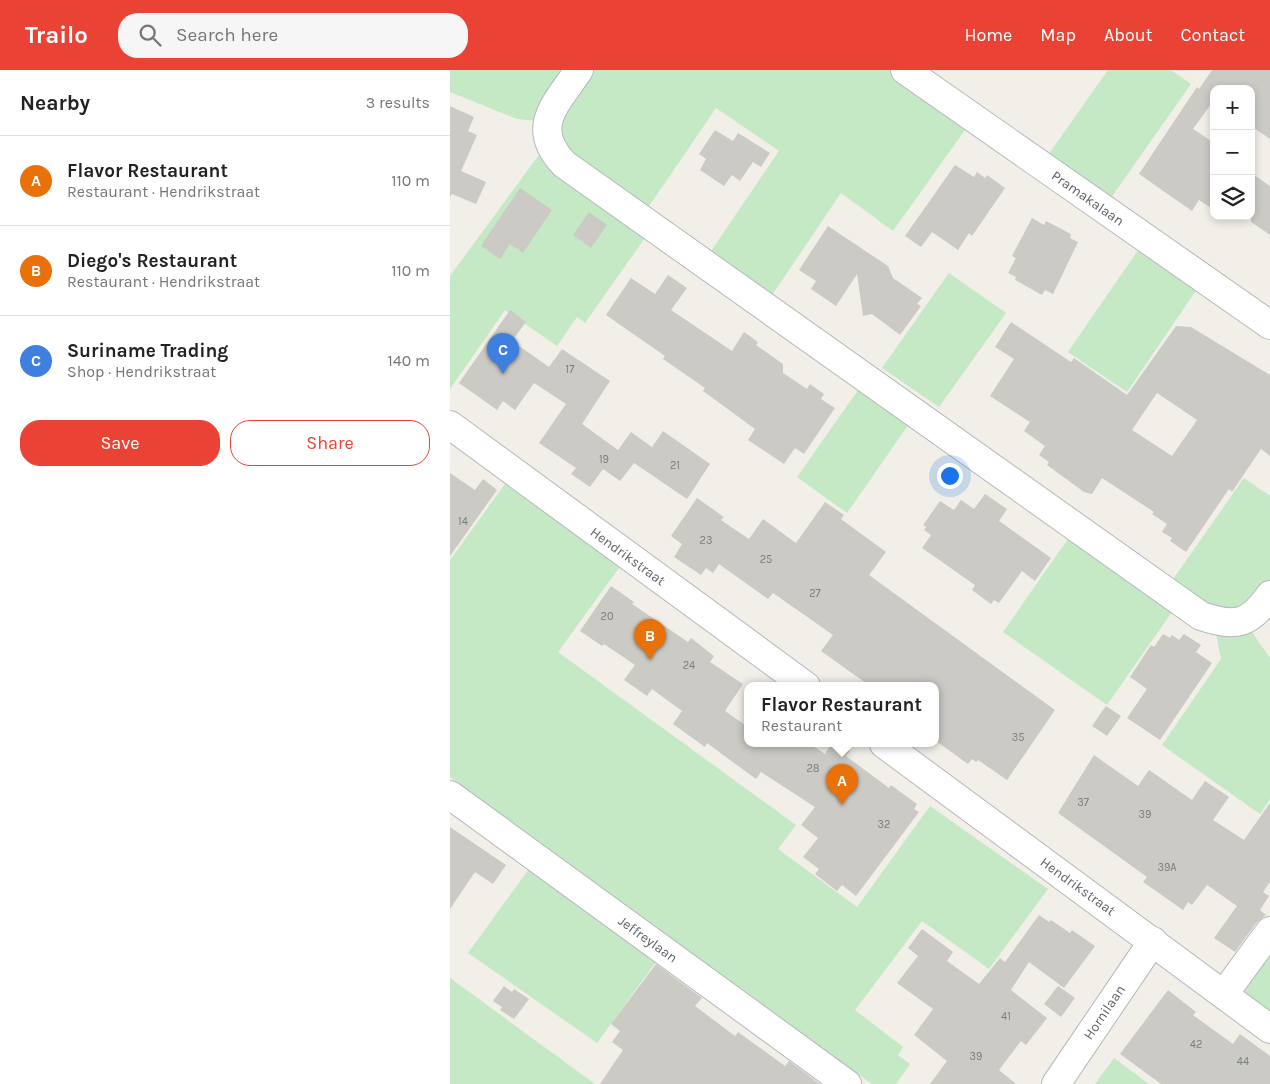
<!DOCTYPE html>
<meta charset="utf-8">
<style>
:root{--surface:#fff;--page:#f6f6f6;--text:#222;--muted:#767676;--line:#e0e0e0;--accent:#ea4335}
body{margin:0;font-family:Karla,sans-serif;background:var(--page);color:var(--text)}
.controls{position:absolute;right:15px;top:15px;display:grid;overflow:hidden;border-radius:10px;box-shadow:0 2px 8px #0003}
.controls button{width:45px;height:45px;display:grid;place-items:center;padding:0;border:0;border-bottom:1px solid var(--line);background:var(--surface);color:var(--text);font:25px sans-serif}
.you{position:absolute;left:499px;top:405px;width:18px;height:18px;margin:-12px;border:4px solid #fff;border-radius:50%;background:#1a73e8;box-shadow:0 0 0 8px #1a73e833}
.badge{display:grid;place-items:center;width:32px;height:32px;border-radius:50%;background:var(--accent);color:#fff;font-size:16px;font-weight:700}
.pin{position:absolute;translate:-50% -41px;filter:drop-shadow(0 1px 2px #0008)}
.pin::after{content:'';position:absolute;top:26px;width:18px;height:15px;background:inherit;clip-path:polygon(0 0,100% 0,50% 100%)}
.popup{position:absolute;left:294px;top:612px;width:195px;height:65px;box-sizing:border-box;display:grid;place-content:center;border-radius:10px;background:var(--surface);filter:drop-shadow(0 1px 4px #0005);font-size:16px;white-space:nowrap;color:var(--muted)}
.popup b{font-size:19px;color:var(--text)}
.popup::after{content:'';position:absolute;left:50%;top:100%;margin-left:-10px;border:10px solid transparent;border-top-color:var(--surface)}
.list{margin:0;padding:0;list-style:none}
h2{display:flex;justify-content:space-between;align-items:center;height:65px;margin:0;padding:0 20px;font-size:21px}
h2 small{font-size:16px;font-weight:400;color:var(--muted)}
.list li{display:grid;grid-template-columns:32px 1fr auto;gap:15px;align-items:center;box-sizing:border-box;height:90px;padding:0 20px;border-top:1px solid var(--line)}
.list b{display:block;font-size:19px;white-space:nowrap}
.list p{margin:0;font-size:16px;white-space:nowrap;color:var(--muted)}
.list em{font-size:16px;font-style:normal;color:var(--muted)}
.actions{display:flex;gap:10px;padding:15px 20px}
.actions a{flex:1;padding:11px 0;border:1px solid var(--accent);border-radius:20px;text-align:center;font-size:18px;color:var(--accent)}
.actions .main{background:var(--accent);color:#fff}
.icon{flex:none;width:28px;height:28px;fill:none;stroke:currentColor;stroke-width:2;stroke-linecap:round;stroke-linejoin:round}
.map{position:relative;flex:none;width:820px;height:1014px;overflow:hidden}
header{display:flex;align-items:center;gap:30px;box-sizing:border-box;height:70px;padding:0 25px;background:var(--accent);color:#fff}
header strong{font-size:24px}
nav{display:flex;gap:28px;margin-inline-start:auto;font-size:18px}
.search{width:350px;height:45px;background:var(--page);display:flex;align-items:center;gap:12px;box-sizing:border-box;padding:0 18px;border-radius:20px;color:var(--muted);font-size:19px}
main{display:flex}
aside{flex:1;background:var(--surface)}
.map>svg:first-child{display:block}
.green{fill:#c5e8c5}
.building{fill:#cccac5;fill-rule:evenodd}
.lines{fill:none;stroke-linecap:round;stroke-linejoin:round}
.minor-casing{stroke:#b5b8bc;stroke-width:30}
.minor{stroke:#fff;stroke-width:28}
.labels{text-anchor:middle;stroke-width:4;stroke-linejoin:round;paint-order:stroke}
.number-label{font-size:11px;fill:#7a7d7f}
.street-label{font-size:14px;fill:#5f6368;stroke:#fff}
</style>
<header>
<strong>Trailo</strong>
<div class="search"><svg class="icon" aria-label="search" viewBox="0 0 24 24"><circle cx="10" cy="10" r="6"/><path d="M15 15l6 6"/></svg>Search here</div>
<nav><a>Home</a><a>Map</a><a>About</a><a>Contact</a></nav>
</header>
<main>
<aside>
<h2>Nearby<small>3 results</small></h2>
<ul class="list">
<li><span class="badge" style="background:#e8710a">A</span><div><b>Flavor Restaurant</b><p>Restaurant · Hendrikstraat</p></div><em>110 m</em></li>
<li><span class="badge" style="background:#e8710a">B</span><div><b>Diego's Restaurant</b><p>Restaurant · Hendrikstraat</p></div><em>110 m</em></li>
<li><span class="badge" style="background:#3f7fe0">C</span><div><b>Suriname Trading</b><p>Shop · Hendrikstraat</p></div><em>140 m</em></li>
</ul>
<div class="actions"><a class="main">Save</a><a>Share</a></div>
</aside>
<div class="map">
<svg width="820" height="1014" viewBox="0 0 820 1014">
<rect width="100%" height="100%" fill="#f1efe8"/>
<g class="green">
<path d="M 0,0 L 118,0 L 89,51 L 67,49 L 0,22 Z"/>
<path d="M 136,0 L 443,0 L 520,53 L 443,161 L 391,123 L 318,231 L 257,187 L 329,81 L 266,38 L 195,142 L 111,81 L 108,40 Z"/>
<path d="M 658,0 L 721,0 L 741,14 L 658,132 L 596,88 Z"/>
<path d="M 91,82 L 197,165 L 135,253 L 127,247 L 107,276 L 55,240 L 0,319 L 0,206 Z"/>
<path d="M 691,176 L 749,216 L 677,322 L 618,282 Z"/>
<path d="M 499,203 L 556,243 L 489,337 L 432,298 Z"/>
<path d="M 411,316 L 461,351 L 397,443 L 347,407 Z"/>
<path d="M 60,407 L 174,491 L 108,582 L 346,755 L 328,779 L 407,837 L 480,736 L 598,819 L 539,899 L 472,851 L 405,940 L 453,977 L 448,985 L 460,994 L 446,1014 L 422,1014 L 0,707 L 0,490 Z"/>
<path d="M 794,408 L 820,426 L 820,517 L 810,532 L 774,546 L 719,515 Z"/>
<path d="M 620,466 L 724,539 L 657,635 L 553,562 Z"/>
<path d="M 801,561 L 820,588 L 820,729 L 810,744 L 712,675 L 771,589 L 766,564 Z"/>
<path d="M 84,792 L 211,885 L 147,973 L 18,883 Z"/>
<path d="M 820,874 L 820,946 L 794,926 L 791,916 Z"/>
<path d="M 0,908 L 145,1014 L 0,1014 Z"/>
<path d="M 664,988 L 699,1014 L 645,1014 Z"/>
</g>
<g class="building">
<path d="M 762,0 L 820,0 L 820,69 L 801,56 L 801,19 L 764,19 L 764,30 L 743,59 L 764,73 L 764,140 L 749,130 L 742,141 L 689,104 L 747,17 L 749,19 Z"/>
<path d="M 0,36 L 24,47 L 18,61 L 27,65 L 11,101 L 36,112 L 26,134 L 2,124 L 0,127 Z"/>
<path d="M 265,60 L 283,71 L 288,63 L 320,83 L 311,97 L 303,92 L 290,111 L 282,105 L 274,116 L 250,100 L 256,89 L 249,84 Z"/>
<path d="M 505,95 L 524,107 L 527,102 L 535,108 L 537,105 L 555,118 L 522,166 L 519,163 L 508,180 L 482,162 L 471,177 L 455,166 Z"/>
<path d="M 801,103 L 820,116 L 820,165 L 801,152 Z"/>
<path d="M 70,118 L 102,140 L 73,183 L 60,174 L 50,189 L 31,176 Z"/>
<path d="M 139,142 L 157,155 L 141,178 L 123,165 Z"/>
<path d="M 582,148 L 594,155 L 596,151 L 621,164 L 620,168 L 628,172 L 603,224 L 595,220 L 592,225 L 565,210 L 566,207 L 558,203 L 566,188 L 562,186 Z"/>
<path d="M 378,156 L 438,196 L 443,208 L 472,228 L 467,234 L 471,236 L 450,265 L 422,244 L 413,246 L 407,204 L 386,236 L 361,219 L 366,211 L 349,200 Z"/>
<path d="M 218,205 L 237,218 L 221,240 L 282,281 L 294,262 L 308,272 L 306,275 L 333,294 L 333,303 L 357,319 L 360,314 L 374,324 L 371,329 L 385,338 L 354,384 L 345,378 L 334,394 L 298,370 L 305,359 L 253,321 L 255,318 L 213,289 L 215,286 L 156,245 L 181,208 L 205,224 Z"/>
<path d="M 60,240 L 76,252 L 62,271 L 99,297 L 112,279 L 160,311 L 132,354 L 168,380 L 181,362 L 202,377 L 213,361 L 260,394 L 237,429 L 184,393 L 170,411 L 153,399 L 140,417 L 121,404 L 126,398 L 89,373 L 116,334 L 84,313 L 65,340 L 53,331 L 47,340 L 9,313 Z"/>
<path d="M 561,252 L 621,292 L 624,288 L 677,325 L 726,256 L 741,257 L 820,305 L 820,386 L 811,379 L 782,422 L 779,419 L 736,482 L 720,471 L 722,468 L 712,462 L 717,454 L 702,444 L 704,442 L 652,408 L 642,424 L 634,422 L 597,395 L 599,392 L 589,385 L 595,376 L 574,361 L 580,352 L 540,326 L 564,289 L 545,277 ZM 707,323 L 747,350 L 722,386 L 682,360 Z"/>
<path d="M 0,403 L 25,420 L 33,409 L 47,420 L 0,486 Z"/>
<path d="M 535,424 L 557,439 L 549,451 L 601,488 L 585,511 L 572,501 L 549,533 L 544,530 L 541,534 L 522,520 L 525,515 L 472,478 L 481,465 L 474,460 L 476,457 L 473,455 L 490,431 L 504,440 L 511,430 L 524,439 Z"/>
<path d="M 247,428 L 274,447 L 271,450 L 299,469 L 313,449 L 346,473 L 375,432 L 394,445 L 391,449 L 436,482 L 419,505 L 605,640 L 557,710 L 528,690 L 526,692 L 522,689 L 518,694 L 486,671 L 486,616 L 420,616 L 371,581 L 383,565 L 323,523 L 318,529 L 269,494 L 263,503 L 256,498 L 251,505 L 224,487 L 232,474 L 221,466 Z"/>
<path d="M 161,516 L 184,532 L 182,534 L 238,572 L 241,568 L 264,586 L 260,592 L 293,614 L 275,641 L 298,657 L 298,674 L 360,674 L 375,684 L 381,674 L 389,674 L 400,681 L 396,686 L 439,718 L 441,715 L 467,734 L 464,739 L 469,742 L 406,826 L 392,815 L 387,821 L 365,804 L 369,799 L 353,787 L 368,768 L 351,755 L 365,737 L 311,702 L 306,709 L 257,673 L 255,677 L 223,654 L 232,641 L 202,619 L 197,626 L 174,610 L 185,595 L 154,574 L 152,576 L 130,561 Z"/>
<path d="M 713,564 L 720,568 L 722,565 L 729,570 L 734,564 L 751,575 L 746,582 L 762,593 L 710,670 L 677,648 L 697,619 L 680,607 L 701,575 L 704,577 Z"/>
<path d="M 656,636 L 671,646 L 657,666 L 642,656 Z"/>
<path d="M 644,685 L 688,716 L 699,700 L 742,730 L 755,711 L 779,727 L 763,750 L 794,770 L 820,733 L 820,812 L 813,822 L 819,826 L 810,840 L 816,845 L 807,852 L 785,882 L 764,868 L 787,836 L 757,815 L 742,835 L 738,832 L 733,840 L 693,812 L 697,807 L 608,743 Z"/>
<path d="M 0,757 L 56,795 L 43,814 L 25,802 L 0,839 Z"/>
<path d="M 589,845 L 599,852 L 601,850 L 620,863 L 622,860 L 645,876 L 614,918 L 579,892 L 561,920 L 597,948 L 576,975 L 571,971 L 549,1000 L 566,1014 L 480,1014 L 497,991 L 464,965 L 483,939 L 447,913 L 468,886 L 458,878 L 472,859 L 503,882 L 497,891 L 529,914 L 550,888 L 555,892 Z"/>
<path d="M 206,894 L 252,928 L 245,936 L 285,966 L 288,962 L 335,996 L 339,991 L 370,1014 L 150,1014 L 173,980 L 162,972 L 170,961 L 161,954 Z"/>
<path d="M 54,916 L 62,922 L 64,919 L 79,929 L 64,949 L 50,940 L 52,937 L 43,931 Z"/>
<path d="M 608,916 L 625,928 L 611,947 L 594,934 Z"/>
<path d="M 718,920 L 746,942 L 743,945 L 783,974 L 790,964 L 820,986 L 820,1014 L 711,1014 L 670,984 Z"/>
</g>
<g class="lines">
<defs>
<g id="minor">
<path d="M 129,0 C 106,34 79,57 114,94 L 751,546 C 786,558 800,554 820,525"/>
<path d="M 455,0 L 820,255"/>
<path d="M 0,355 L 356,616"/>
<path d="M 434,674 L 820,959"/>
<path d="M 0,725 L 397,1014"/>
<path d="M 774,924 L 820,861"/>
<path d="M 606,1014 L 703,871"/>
</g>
</defs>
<use href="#minor" class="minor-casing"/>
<use href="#minor" class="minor"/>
</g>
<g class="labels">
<g class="number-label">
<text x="120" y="303">17</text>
<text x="154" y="393">19</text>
<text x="225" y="399">21</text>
<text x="13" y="455">14</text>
<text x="256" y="474">23</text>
<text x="316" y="493">25</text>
<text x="365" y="527">27</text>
<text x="157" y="550">20</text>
<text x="239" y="599">24</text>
<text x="568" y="671">35</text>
<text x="363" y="702">28</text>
<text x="633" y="736">37</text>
<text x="695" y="748">39</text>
<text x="434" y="758">32</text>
<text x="717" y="801">39A</text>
<text x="556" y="950">41</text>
<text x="746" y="978">42</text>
<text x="526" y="990">39</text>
<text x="793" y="995">44</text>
</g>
<g class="street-label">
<text transform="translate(638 128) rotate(35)" y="5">Pramakalaan</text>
<text transform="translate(178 486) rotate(36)" y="5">Hendrikstraat</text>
<text transform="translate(628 816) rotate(36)" y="5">Hendrikstraat</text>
<text transform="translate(198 869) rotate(36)" y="5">Jeffreylaan</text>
<text transform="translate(654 942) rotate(-56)" y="5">Hornilaan</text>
</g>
</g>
</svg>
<div class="controls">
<button>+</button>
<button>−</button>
<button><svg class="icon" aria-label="layers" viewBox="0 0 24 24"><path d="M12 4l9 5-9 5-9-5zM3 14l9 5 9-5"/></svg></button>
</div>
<div class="you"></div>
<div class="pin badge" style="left:392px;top:735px;background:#e8710a">A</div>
<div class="popup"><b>Flavor Restaurant</b>Restaurant</div>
<div class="pin badge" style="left:200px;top:590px;background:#e8710a">B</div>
<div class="pin badge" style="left:53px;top:304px;background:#3f7fe0">C</div>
</div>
</main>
